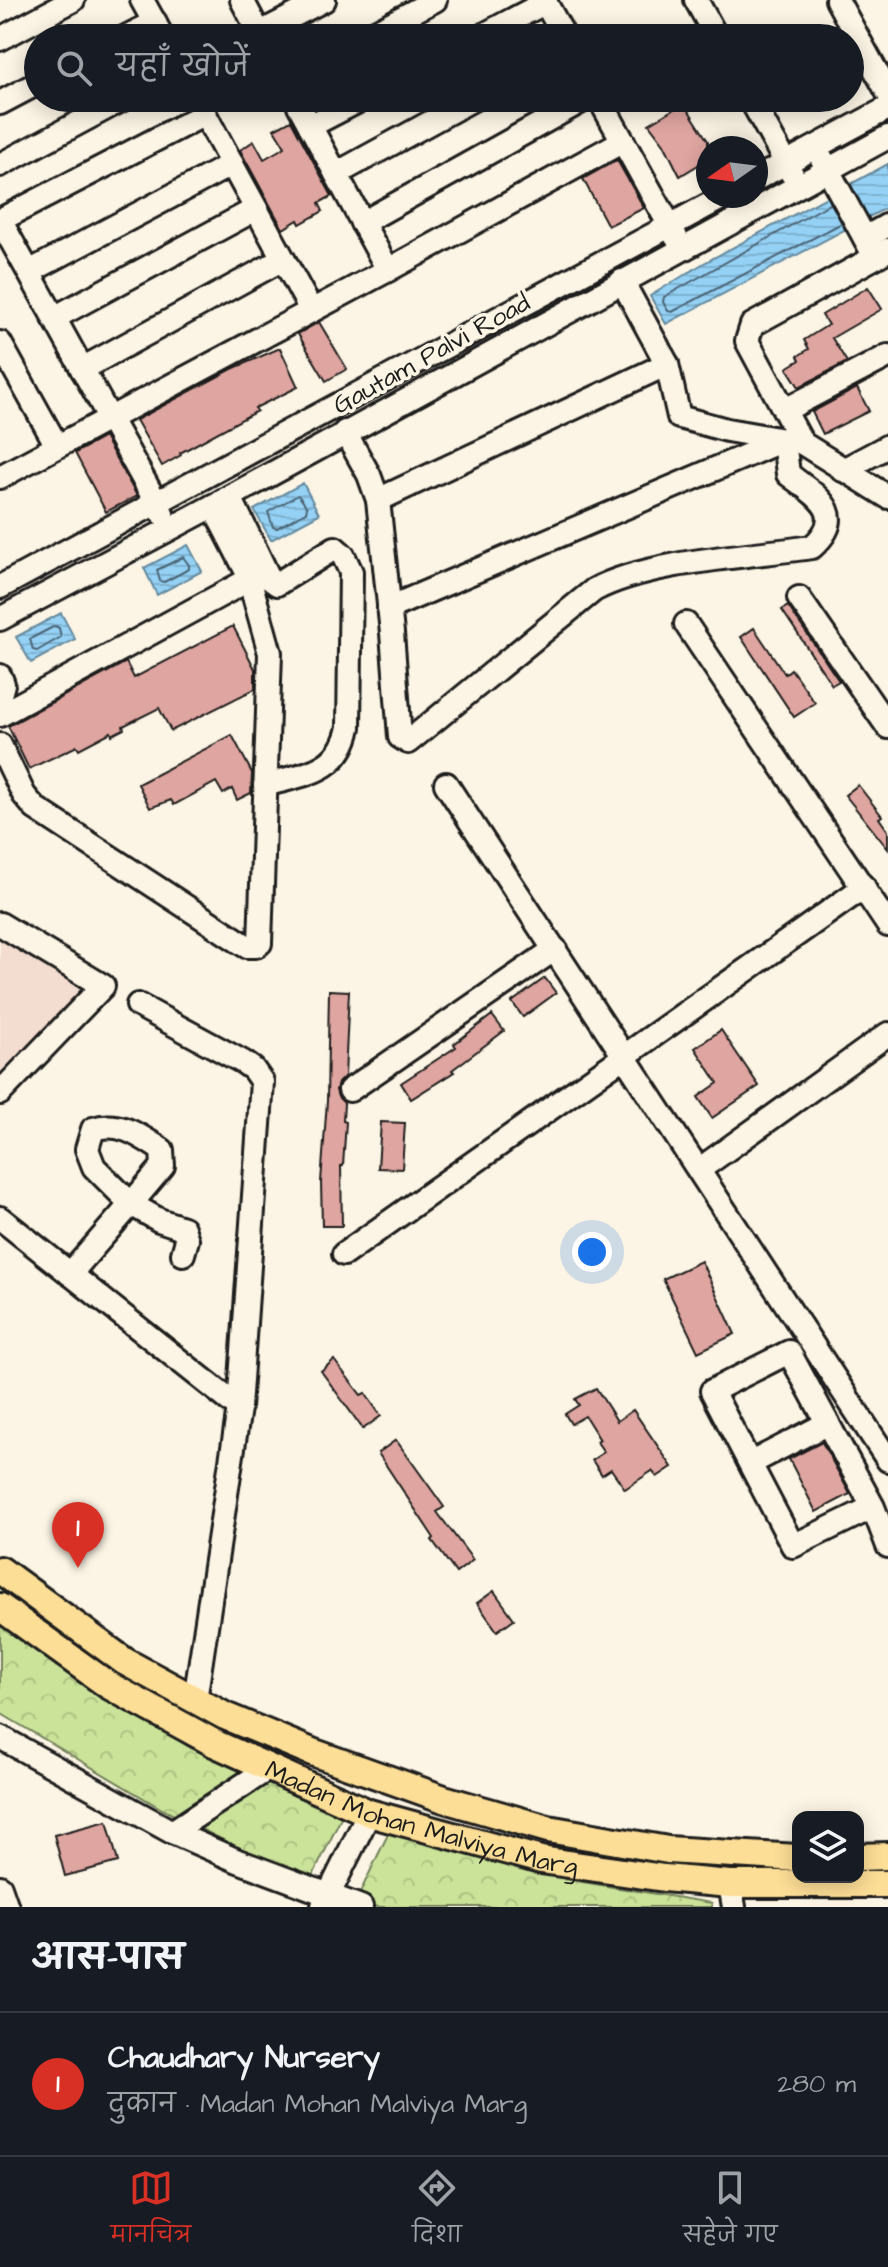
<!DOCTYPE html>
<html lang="hi">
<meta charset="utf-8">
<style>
:root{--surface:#171b24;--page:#242831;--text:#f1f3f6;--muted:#9ea1a6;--line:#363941;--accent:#d93025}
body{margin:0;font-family:"Architects Daughter","Playpen Sans Deva",sans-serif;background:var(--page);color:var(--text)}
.controls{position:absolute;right:24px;bottom:24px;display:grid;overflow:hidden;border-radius:16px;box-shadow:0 4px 20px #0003}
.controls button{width:72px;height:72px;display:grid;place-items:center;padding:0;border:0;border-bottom:2px solid var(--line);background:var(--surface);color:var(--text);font:40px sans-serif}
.compass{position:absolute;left:696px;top:136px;width:72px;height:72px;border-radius:50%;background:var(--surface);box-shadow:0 4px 20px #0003;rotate:256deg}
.you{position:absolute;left:592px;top:1252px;width:28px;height:28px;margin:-20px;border:6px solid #fff;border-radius:50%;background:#1a73e8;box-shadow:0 0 0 12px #1a73e833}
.badge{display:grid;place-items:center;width:52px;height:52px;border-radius:50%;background:var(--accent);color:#fff;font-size:26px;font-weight:700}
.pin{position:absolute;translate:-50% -66px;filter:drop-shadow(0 2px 4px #0008)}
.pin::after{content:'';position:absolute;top:42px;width:28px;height:24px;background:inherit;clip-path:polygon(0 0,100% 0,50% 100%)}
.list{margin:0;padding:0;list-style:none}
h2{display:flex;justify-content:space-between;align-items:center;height:104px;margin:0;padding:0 32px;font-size:34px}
h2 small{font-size:26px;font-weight:400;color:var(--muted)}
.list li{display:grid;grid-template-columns:52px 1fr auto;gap:24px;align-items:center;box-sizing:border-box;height:144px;padding:0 32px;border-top:2px solid var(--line)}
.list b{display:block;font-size:30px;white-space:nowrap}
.list p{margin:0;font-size:26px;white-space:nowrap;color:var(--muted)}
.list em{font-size:26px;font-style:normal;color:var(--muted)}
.icon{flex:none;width:44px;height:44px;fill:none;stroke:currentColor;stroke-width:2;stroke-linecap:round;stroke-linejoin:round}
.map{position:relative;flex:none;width:888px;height:1907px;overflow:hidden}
.search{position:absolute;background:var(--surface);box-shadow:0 4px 20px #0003;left:24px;right:24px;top:24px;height:88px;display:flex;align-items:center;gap:20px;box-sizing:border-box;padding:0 28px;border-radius:44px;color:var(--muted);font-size:30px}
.sheet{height:248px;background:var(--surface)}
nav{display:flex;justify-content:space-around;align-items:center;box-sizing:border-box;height:112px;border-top:2px solid var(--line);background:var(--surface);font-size:22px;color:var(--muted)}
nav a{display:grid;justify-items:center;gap:4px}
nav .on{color:var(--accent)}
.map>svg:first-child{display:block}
.built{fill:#f3ddd0}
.park{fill:url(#park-crowns);stroke:#73805a;stroke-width:2}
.water{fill:url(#water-rules);stroke:#64899e;stroke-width:2}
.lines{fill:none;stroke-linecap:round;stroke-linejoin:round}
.shore{stroke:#4c6473;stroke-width:2}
.building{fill:#dfa5a0;stroke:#1c1c1c;stroke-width:2}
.minor-casing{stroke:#1c1c1c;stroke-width:28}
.major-casing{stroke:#1c1c1c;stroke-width:32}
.minor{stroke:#fcf5e5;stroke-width:22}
.major{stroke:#fdde96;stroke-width:26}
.labels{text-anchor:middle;stroke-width:7;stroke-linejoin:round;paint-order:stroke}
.street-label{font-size:26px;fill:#1c1c1c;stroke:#fcf5e5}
</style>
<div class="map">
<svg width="888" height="1907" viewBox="0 0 888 1907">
<defs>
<pattern id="park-crowns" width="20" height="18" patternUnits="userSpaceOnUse" patternTransform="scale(2)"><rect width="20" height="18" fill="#cae399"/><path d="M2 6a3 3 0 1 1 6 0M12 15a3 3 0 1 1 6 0" fill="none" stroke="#adc283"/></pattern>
<pattern id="water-rules" width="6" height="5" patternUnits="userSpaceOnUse" patternTransform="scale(2)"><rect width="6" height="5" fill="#94d1f5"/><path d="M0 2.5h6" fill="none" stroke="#7fb3d1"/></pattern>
</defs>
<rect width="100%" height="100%" fill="#fcf5e5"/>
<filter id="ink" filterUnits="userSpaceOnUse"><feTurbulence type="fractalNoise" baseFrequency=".0125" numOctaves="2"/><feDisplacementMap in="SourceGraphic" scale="16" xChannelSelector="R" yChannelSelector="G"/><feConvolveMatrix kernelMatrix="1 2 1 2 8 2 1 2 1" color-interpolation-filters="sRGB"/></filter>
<g filter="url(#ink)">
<path class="built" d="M 0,918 L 97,984 L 0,1090 Z"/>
<g class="park">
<path d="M 0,1621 L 75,1677 L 191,1748 L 342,1816 L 309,1884 L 162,1809 L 0,1713 Z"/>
<path d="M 389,1832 L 570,1880 L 712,1903 L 712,1907 L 377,1907 L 356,1901 Z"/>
</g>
<g class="water">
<path d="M 888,164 L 888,207 L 666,324 L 650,296 L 704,263 Z"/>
<path d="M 303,483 L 319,514 L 271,540 L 254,510 Z"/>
<path d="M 188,545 L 202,571 L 157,595 L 144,568 Z"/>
<path d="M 61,613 L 75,639 L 31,663 L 16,637 Z"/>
</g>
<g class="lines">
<g class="shore">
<path d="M 831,203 L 664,297 L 663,302 L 668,311 L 672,312 L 842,223"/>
<path d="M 298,495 L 307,507 L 306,512 L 277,528 L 273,527 L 268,512 Z"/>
<path d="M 183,557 L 189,565 L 189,569 L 164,582 L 160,581 L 157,570 Z"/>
<path d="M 55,626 L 59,628 L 61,637 L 37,651 L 33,650 L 30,639 Z"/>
</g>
</g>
<g class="building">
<path d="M 684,103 L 708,141 L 708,159 L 680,176 L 664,144 L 649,124 Z"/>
<path d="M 291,120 L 332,196 L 319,203 L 323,211 L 300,224 L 298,220 L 283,229 L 240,150 L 254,141 L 264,159 L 285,147 L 274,129 Z"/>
<path d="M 617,160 L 644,208 L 608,226 L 583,179 Z"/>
<path d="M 868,287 L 882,309 L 832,338 L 847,362 L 799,387 L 787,368 L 800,360 L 798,356 L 809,349 L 804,340 L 828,325 L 822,315 Z"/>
<path d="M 319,322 L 347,369 L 326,381 L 298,334 Z"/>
<path d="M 280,348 L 298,387 L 255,408 L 257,411 L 180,453 L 181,455 L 162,466 L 136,420 L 232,369 Z"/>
<path d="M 857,388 L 869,411 L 823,434 L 812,412 Z"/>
<path d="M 104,437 L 137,496 L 106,512 L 75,453 Z"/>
<path d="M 788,606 L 839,681 L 832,685 L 782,610 Z"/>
<path d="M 233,626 L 255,669 L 255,689 L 171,731 L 159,708 L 123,726 L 124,729 L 112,735 L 111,732 L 79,749 L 77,746 L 29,769 L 8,726 L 126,662 L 134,678 Z"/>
<path d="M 754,628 L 785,674 L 791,669 L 815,703 L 794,717 L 741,637 Z"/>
<path d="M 232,735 L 252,773 L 251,793 L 237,800 L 232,789 L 223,794 L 216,782 L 174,805 L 171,800 L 150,808 L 138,784 Z"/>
<path d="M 858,785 L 882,816 L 879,818 L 888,831 L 888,849 L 845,795 Z"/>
<path d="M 545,978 L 556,993 L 523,1017 L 512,1002 Z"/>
<path d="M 329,990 L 349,991 L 345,1076 L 338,1083 L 336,1090 L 338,1097 L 344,1103 L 343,1121 L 346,1122 L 343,1166 L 341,1166 L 342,1226 L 322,1226 L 321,1182 L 327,1101 Z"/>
<path d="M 492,1015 L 504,1031 L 452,1070 L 454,1072 L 411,1099 L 401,1083 L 456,1047 L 454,1044 Z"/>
<path d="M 721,1030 L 759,1086 L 712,1118 L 698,1097 L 718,1083 L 695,1048 Z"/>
<path d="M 381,1122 L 405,1123 L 402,1169 L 378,1168 Z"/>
<path d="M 701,1261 L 735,1334 L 698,1352 L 663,1279 Z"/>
<path d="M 334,1360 L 361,1395 L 365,1393 L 381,1416 L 363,1429 L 321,1371 Z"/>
<path d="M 596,1388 L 617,1421 L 633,1410 L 672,1467 L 657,1477 L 652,1471 L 625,1489 L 611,1469 L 602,1475 L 592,1460 L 604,1452 L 597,1442 L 600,1440 L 585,1416 L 571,1424 L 565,1414 L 579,1405 L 575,1399 Z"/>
<path d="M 396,1440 L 444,1507 L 437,1512 L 473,1560 L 456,1573 L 432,1540 L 434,1538 L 378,1453 Z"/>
<path d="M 822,1442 L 850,1494 L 816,1512 L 789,1459 Z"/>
<path d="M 494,1591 L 514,1619 L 497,1631 L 477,1603 Z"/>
<path d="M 107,1821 L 118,1862 L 65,1876 L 54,1835 Z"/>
</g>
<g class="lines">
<defs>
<g id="minor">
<path d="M 142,0 L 163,38"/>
<path d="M 242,0 L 262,38"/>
<path d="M 544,0 L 565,38"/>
<path d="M 696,0 L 717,38"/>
<path d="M 837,0 L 888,93"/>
<path d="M 260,33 L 324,0"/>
<path d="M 124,38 L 155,22"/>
<path d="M 364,38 L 435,0"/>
<path d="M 478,38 L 546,2"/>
<path d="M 0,39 L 73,0"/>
<path d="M 196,98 L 311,310"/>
<path d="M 295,98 L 388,270"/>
<path d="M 599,98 L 676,237"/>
<path d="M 750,98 L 792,174"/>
<path d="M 0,103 L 38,83"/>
<path d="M 310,126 L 364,98"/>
<path d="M 822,159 L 875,257"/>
<path d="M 0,165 L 125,98"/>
<path d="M 336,174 L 475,98"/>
<path d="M 756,179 L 888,108"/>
<path d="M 0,220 L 162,513"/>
<path d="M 0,220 L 205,114"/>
<path d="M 362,223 L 587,98"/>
<path d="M 865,238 L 888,225"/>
<path d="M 888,250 L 752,325 L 747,341 L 802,443 L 888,497"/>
<path d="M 29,272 L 232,164"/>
<path d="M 54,318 L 256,209"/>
<path d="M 0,343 L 57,446"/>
<path d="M 82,369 L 283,259"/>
<path d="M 785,410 L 888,356"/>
<path d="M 345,432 L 369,475 L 378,500 L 392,633 L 400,737 L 408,742 L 594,590 C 648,561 750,556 812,547 C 850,513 816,496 788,474 L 784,440 L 727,430 L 679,417 L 667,364 L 622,281"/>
<path d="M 843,470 L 888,446"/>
<path d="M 0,477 L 388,270 L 623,141"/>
<path d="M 230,497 L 269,578 L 277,584 L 335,548 L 343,555 L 351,572 L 349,727 C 340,773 303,774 265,785"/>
<path d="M 378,500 L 667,364"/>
<path d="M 0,587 L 725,196"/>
<path d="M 799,598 L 888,727"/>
<path d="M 389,608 L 783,440"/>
<path d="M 0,619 L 213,506 L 888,137"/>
<path d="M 686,624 L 888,925"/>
<path d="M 0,676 L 3,684 L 0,695"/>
<path d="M 0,715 L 263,572"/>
<path d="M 0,745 L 24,795 L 35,808 L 246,946 L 256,946 L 260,943 L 270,653 L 248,574 L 213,506"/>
<path d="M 446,784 L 888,1460"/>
<path d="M 0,924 L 103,986 L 0,1093"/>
<path d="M 138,1005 L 243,1062 L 253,1069 L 262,1082 L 239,1408 L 195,1700"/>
<path d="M 350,1090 L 555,949"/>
<path d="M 700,1169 L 888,1034"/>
<path d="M 0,1218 L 239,1408"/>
<path d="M 344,1254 L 864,887"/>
<path d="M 70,1274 L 131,1204 L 94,1167 L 87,1149 L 93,1129 C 120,1120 140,1136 162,1150 L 163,1166 L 131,1204 L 159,1220 L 183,1228 L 187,1240 L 183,1254"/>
<path d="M 751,1463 L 828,1423"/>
<path d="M 873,1507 L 793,1546 L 712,1391 L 789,1352 L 873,1507 L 888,1546"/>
<path d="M 0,1737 L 172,1832 L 238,1861 L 361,1907"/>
<path d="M 172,1832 L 269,1768"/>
<path d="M 730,1884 L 734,1907"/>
<path d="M 0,1887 L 7,1907"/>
<path d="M 323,1906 L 369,1813"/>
</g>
<g id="major">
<path d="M 0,1570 L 124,1661 L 225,1716 L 312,1752 L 444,1799 L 548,1829 L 668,1850 L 798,1858"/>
<path id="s1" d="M 0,1607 L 108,1685 L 216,1744 L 369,1813 L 541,1860 L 664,1878 L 730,1884 L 888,1884"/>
<path d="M 858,1857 L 888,1856"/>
</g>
</defs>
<use href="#minor" class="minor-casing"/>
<use href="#major" class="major-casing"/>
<use href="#minor" class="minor"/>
<use href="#major" class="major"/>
</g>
</g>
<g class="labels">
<g class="street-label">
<text transform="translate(431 353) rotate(-29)" y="9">Gautam Palvi Road</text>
<text dy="9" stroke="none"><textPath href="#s1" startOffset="476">Madan Mohan Malviya Marg</textPath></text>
</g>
</g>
</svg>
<div class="controls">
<button><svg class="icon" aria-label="layers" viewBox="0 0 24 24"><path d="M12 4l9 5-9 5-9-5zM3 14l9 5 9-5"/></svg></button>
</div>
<svg class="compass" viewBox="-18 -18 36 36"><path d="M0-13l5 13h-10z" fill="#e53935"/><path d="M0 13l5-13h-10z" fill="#9ea1a6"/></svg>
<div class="you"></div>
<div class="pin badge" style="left:78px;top:1568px">1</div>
<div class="search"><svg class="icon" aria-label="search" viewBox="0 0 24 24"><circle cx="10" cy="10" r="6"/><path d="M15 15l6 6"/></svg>यहाँ खोजें</div>
</div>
<section class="sheet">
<h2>आस-पास<small></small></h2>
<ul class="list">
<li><span class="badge">1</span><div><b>Chaudhary Nursery</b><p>दुकान · Madan Mohan Malviya Marg</p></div><em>280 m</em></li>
</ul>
</section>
<nav>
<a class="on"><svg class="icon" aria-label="map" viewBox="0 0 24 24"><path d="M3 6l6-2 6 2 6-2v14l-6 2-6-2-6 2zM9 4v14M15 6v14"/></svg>मानचित्र</a>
<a><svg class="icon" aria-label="directions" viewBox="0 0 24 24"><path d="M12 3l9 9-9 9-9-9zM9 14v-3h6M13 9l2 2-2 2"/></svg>दिशा</a>
<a><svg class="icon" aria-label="saved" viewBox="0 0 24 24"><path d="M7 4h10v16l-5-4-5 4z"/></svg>सहेजे गए</a>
</nav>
